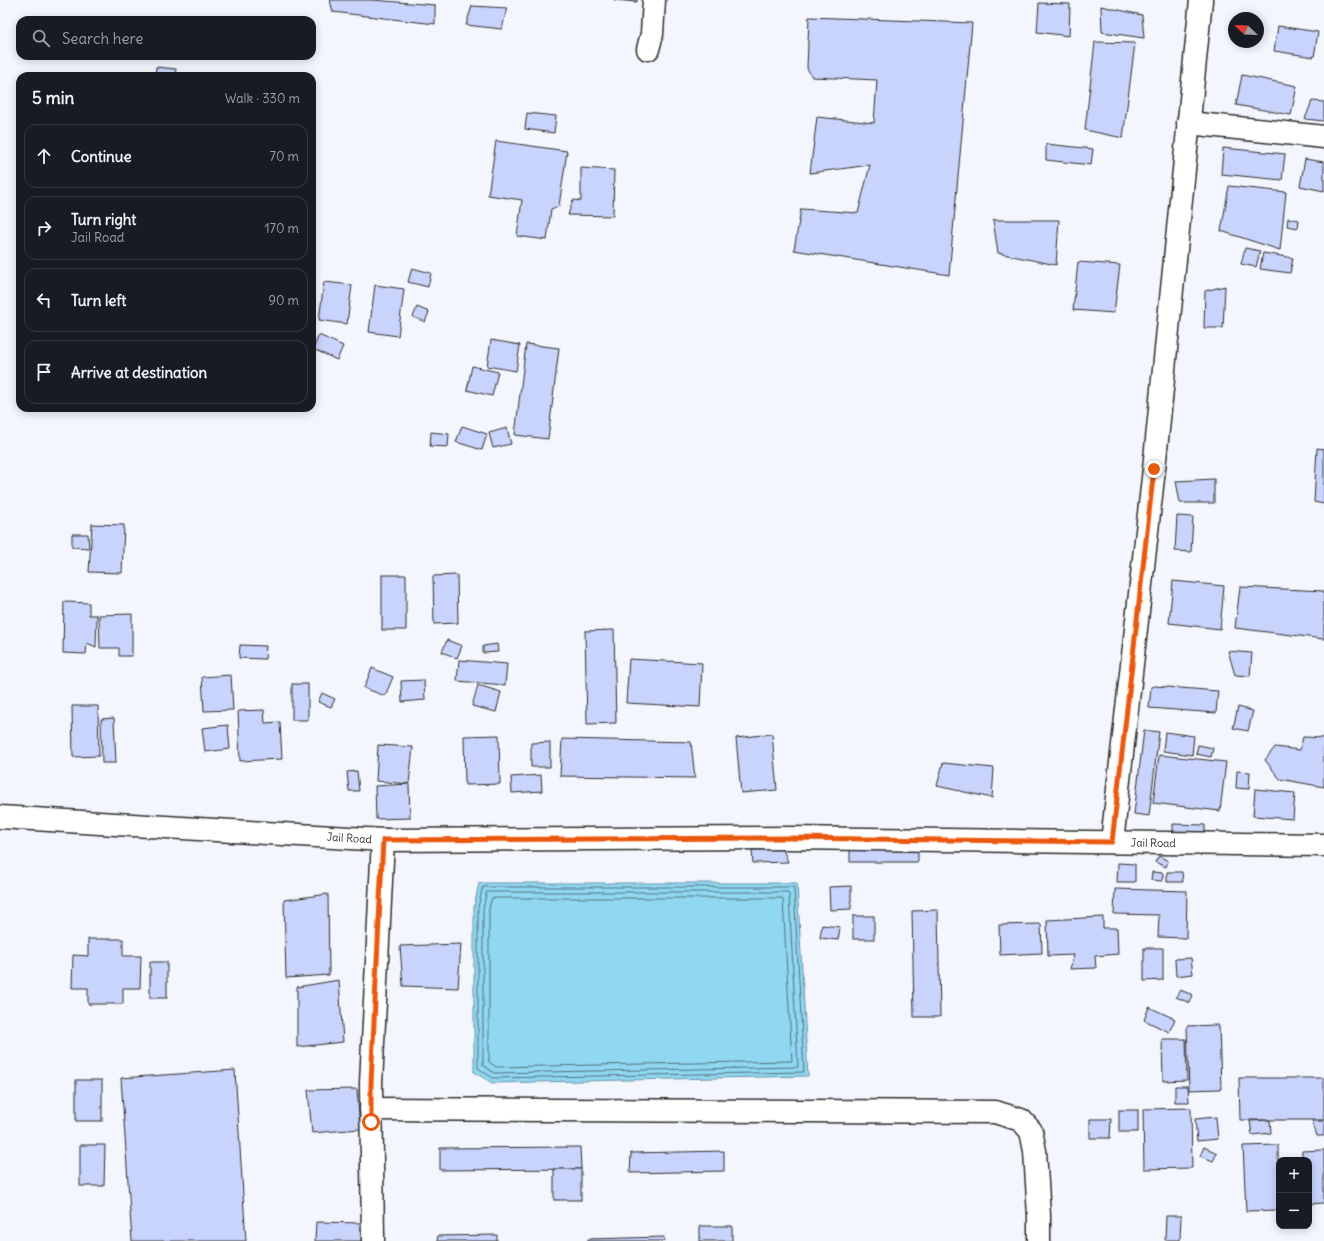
<!DOCTYPE html>
<meta charset="utf-8">
<style>
:root{--surface:#171b24;--page:#242831;--text:#f1f3f6;--muted:#9ea1a6;--line:#363941}
body{margin:0;font-family:Delius,sans-serif;background:var(--page);color:var(--text)}
.controls{position:absolute;right:12px;bottom:12px;display:grid;overflow:hidden;border-radius:8px;box-shadow:0 2px 10px #0003}
.controls button{width:36px;height:36px;display:grid;place-items:center;padding:0;border:0;border-bottom:1px solid var(--line);background:var(--surface);color:var(--text);font:20px sans-serif}
.compass{position:absolute;left:1228px;top:12px;width:36px;height:36px;border-radius:50%;background:var(--surface);box-shadow:0 2px 10px #0003;rotate:293deg}
.stop{position:absolute;width:12px;height:12px;margin:-9px;border:3px solid #ea580c;border-radius:50%;background:#fff}
.stop.end{background:#ea580c;border-color:#fff;box-shadow:0 1px 4px #0008}
.list{margin:0;padding:0;list-style:none}
h2{display:flex;justify-content:space-between;align-items:center;height:52px;margin:0;padding:0 16px;font-size:17px}
h2 small{font-size:13px;font-weight:400;color:var(--muted)}
.list li{display:grid;grid-template-columns:26px 1fr auto;gap:12px;align-items:center;box-sizing:border-box;height:64px;margin:0 8px 8px;padding:0 8px;border:1px solid var(--line);border-radius:12px}
.list b{display:block;font-size:15px;white-space:nowrap}
.list p{margin:0;font-size:13px;white-space:nowrap;color:var(--muted)}
.list em{font-size:13px;font-style:normal;color:var(--muted)}
.icon{flex:none;width:22px;height:22px;fill:none;stroke:currentColor;stroke-width:2;stroke-linecap:round;stroke-linejoin:round}
.map{position:relative;flex:none;width:1324px;height:1241px;overflow:hidden}
.search{position:absolute;background:var(--surface);box-shadow:0 2px 10px #0003;left:16px;top:16px;width:300px;height:44px;display:flex;align-items:center;gap:10px;box-sizing:border-box;padding:0 14px;border-radius:12px;color:var(--muted);font-size:15px}
.panel{position:absolute;background:var(--surface);box-shadow:0 2px 10px #0003;left:16px;top:72px;width:300px;height:340px;border-radius:12px}
.map>svg:first-child{display:block}
.water{fill:#90d7f2;stroke:#6892a2}
.lines{fill:none;stroke-linecap:round;stroke-linejoin:round}
.shore{stroke:#53707b;stroke-width:1}
.building{fill:#c9d4fc;stroke:#2b2b2b}
.street-casing{stroke:#2b2b2b;stroke-width:25}
.secondary-casing{stroke:#2b2b2b;stroke-width:25}
.street{stroke:#fff;stroke-width:22}
.secondary{stroke:#fff;stroke-width:22}
.route{stroke:#ea580c;stroke-width:5}
.labels{text-anchor:middle;stroke-width:3;stroke-linejoin:round;paint-order:stroke}
.street-label{font-size:11px;fill:#2b2b2b;stroke:#fff}
</style>
<div class="map">
<svg width="1324" height="1241" viewBox="0 0 1324 1241">
<rect width="100%" height="100%" fill="#f4f6fe"/>
<filter id="ink" filterUnits="userSpaceOnUse"><feTurbulence type="fractalNoise" baseFrequency=".025" numOctaves="2"/><feDisplacementMap in="SourceGraphic" scale="8" xChannelSelector="R" yChannelSelector="G"/><feConvolveMatrix kernelMatrix="1 2 1 2 8 2 1 2 1" color-interpolation-filters="sRGB"/></filter>
<g filter="url(#ink)">
<path class="water" d="M 479,883 L 797,883 L 808,1076 L 492,1083 L 474,1072 L 474,907 Z"/>
<g class="lines">
<g class="shore">
<path d="M 483,887 L 793,887 L 794,889 L 804,1072 L 493,1078 L 478,1068 L 478,908 Z"/>
<path d="M 487,892 L 788,892 L 789,894 L 798,1067 L 494,1073 L 483,1065 L 483,909 Z"/>
<path d="M 492,898 L 782,898 L 783,900 L 792,1061 L 496,1067 L 489,1062 L 489,909 Z"/>
</g>
</g>
<g class="building">
<path d="M 330,0 L 372,0 L 435,5 L 435,24 L 333,12 Z"/>
<path d="M 614,0 L 637,0 L 637,2 Z"/>
<path d="M 1039,3 L 1070,4 L 1069,36 L 1037,32 Z"/>
<path d="M 472,6 L 507,8 L 502,29 L 466,25 Z"/>
<path d="M 1101,6 L 1142,15 L 1144,38 L 1102,32 Z"/>
<path d="M 809,17 L 972,23 L 949,275 L 794,250 L 801,209 L 858,213 L 870,165 L 810,173 L 817,117 L 874,123 L 877,80 L 812,77 L 807,68 Z"/>
<path d="M 1278,26 L 1318,32 L 1314,57 L 1274,51 Z"/>
<path d="M 1095,42 L 1135,43 L 1123,138 L 1085,130 Z"/>
<path d="M 156,67 L 176,69 L 175,76 L 155,76 Z"/>
<path d="M 1242,75 L 1297,86 L 1291,115 L 1236,105 Z"/>
<path d="M 1312,101 L 1324,102 L 1324,121 L 1305,119 Z"/>
<path d="M 527,113 L 556,116 L 554,133 L 525,129 Z"/>
<path d="M 496,141 L 567,151 L 559,206 L 551,209 L 547,240 L 517,236 L 522,200 L 488,195 Z"/>
<path d="M 1046,144 L 1093,149 L 1091,165 L 1046,160 Z"/>
<path d="M 1223,148 L 1285,154 L 1282,180 L 1221,174 Z"/>
<path d="M 1305,159 L 1324,162 L 1324,191 L 1300,186 Z"/>
<path d="M 581,168 L 614,170 L 613,216 L 568,215 L 573,200 L 581,201 Z"/>
<path d="M 1229,186 L 1286,192 L 1280,250 L 1221,231 Z"/>
<path d="M 1288,218 L 1299,220 L 1298,228 L 1287,226 Z"/>
<path d="M 993,220 L 1059,220 L 1056,265 L 998,253 Z"/>
<path d="M 1245,248 L 1260,251 L 1256,267 L 1241,264 Z"/>
<path d="M 1263,253 L 1293,258 L 1290,273 L 1260,269 Z"/>
<path d="M 1078,262 L 1120,265 L 1114,313 L 1073,310 Z"/>
<path d="M 412,268 L 431,273 L 428,287 L 408,282 Z"/>
<path d="M 324,282 L 352,285 L 347,324 L 319,320 Z"/>
<path d="M 375,285 L 404,289 L 398,336 L 369,332 Z"/>
<path d="M 1225,286 L 1223,328 L 1204,328 L 1205,291 Z"/>
<path d="M 417,307 L 429,312 L 425,322 L 413,317 Z"/>
<path d="M 319,335 L 343,346 L 337,360 L 313,349 Z"/>
<path d="M 491,340 L 520,345 L 516,371 L 487,366 Z"/>
<path d="M 526,344 L 559,348 L 548,439 L 515,435 Z"/>
<path d="M 472,366 L 498,372 L 492,396 L 467,390 Z"/>
<path d="M 462,426 L 487,434 L 482,450 L 456,442 Z"/>
<path d="M 507,428 L 511,444 L 493,448 L 489,433 Z"/>
<path d="M 431,432 L 449,434 L 448,447 L 430,446 Z"/>
<path d="M 1317,448 L 1324,449 L 1324,504 L 1314,502 Z"/>
<path d="M 1214,479 L 1214,503 L 1180,503 L 1176,481 Z"/>
<path d="M 1177,516 L 1193,517 L 1191,552 L 1175,551 Z"/>
<path d="M 92,524 L 124,525 L 122,573 L 89,572 Z"/>
<path d="M 72,534 L 88,534 L 89,548 L 72,547 Z"/>
<rect x="382" y="575" width="24" height="55"/>
<path d="M 457,575 L 458,623 L 434,624 L 433,576 Z"/>
<path d="M 1173,581 L 1224,586 L 1220,629 L 1169,623 Z"/>
<path d="M 1240,587 L 1324,591 L 1324,639 L 1235,628 Z"/>
<path d="M 64,602 L 89,603 L 89,615 L 97,615 L 96,647 L 87,643 L 86,654 L 63,653 Z"/>
<path d="M 132,614 L 132,656 L 119,656 L 119,648 L 100,648 L 99,615 Z"/>
<path d="M 614,630 L 616,723 L 587,724 L 585,631 Z"/>
<path d="M 447,640 L 462,646 L 457,658 L 442,652 Z"/>
<path d="M 497,644 L 498,652 L 483,653 L 483,646 Z"/>
<path d="M 240,645 L 266,646 L 265,659 L 239,658 Z"/>
<path d="M 1228,651 L 1252,653 L 1250,676 L 1235,675 Z"/>
<path d="M 629,659 L 702,663 L 700,707 L 626,703 Z"/>
<path d="M 459,660 L 507,664 L 505,685 L 457,681 Z"/>
<path d="M 372,668 L 393,677 L 385,696 L 364,688 Z"/>
<path d="M 231,675 L 233,710 L 204,711 L 202,677 Z"/>
<path d="M 424,680 L 425,700 L 402,702 L 401,681 Z"/>
<rect x="292" y="684" width="16" height="36"/>
<path d="M 478,685 L 501,692 L 496,712 L 472,706 Z"/>
<path d="M 1155,686 L 1218,691 L 1216,713 L 1149,708 L 1151,687 Z"/>
<path d="M 322,693 L 335,699 L 331,707 L 318,702 Z"/>
<path d="M 72,706 L 98,706 L 99,756 L 73,757 Z"/>
<path d="M 1238,707 L 1253,711 L 1248,731 L 1233,728 Z"/>
<path d="M 264,710 L 265,723 L 280,722 L 282,759 L 240,761 L 238,711 Z"/>
<path d="M 114,718 L 116,763 L 102,763 L 101,719 Z"/>
<path d="M 228,725 L 230,749 L 205,752 L 202,728 Z"/>
<path d="M 1144,730 L 1159,732 L 1149,816 L 1134,814 Z"/>
<path d="M 1165,732 L 1194,736 L 1192,755 L 1163,751 Z"/>
<path d="M 772,734 L 777,790 L 741,793 L 736,738 Z"/>
<path d="M 499,735 L 500,784 L 465,785 L 464,736 Z"/>
<path d="M 1303,737 L 1324,738 L 1324,787 L 1280,779 L 1265,760 L 1275,747 L 1300,750 Z"/>
<path d="M 562,739 L 691,742 L 695,778 L 560,776 Z"/>
<path d="M 550,742 L 550,767 L 531,767 L 531,743 Z"/>
<path d="M 378,745 L 413,747 L 409,784 L 376,781 Z"/>
<path d="M 1198,745 L 1213,748 L 1211,757 L 1196,754 Z"/>
<path d="M 1159,755 L 1226,762 L 1220,811 L 1153,803 Z"/>
<path d="M 943,763 L 994,768 L 992,798 L 937,786 Z"/>
<path d="M 357,771 L 359,791 L 349,791 L 347,772 Z"/>
<path d="M 1237,771 L 1250,772 L 1249,789 L 1236,788 Z"/>
<path d="M 541,775 L 542,791 L 512,793 L 511,777 Z"/>
<path d="M 409,784 L 410,818 L 376,819 L 375,786 Z"/>
<path d="M 1255,789 L 1295,793 L 1293,819 L 1253,816 Z"/>
<path d="M 1173,824 L 1205,825 L 1205,837 L 1173,837 Z"/>
<path d="M 783,849 L 788,862 L 753,863 L 752,850 Z"/>
<path d="M 850,849 L 918,850 L 918,862 L 850,862 Z"/>
<path d="M 1159,856 L 1168,861 L 1166,867 L 1155,862 Z"/>
<path d="M 1118,863 L 1135,864 L 1135,882 L 1117,882 Z"/>
<path d="M 1152,872 L 1163,873 L 1162,881 L 1151,880 Z"/>
<path d="M 1167,872 L 1182,872 L 1183,882 L 1167,882 Z"/>
<path d="M 851,886 L 851,909 L 830,910 L 829,887 Z"/>
<path d="M 1115,889 L 1187,891 L 1186,938 L 1158,937 L 1159,915 L 1114,914 Z"/>
<path d="M 328,894 L 329,975 L 286,978 L 284,900 Z"/>
<path d="M 938,910 L 940,1017 L 914,1017 L 912,911 Z"/>
<rect x="853" y="916" width="21" height="23"/>
<path d="M 1103,917 L 1103,928 L 1117,928 L 1118,954 L 1095,956 L 1096,968 L 1070,969 L 1074,955 L 1048,956 L 1047,920 Z"/>
<path d="M 1041,924 L 1042,953 L 1000,955 L 999,925 Z"/>
<path d="M 822,925 L 840,927 L 838,940 L 820,938 Z"/>
<path d="M 88,939 L 123,939 L 123,956 L 141,956 L 140,988 L 123,988 L 123,1004 L 88,1004 L 88,988 L 72,988 L 73,955 L 88,956 Z"/>
<path d="M 461,944 L 458,988 L 403,986 L 400,946 Z"/>
<path d="M 1144,948 L 1163,948 L 1163,980 L 1144,981 Z"/>
<path d="M 1191,958 L 1193,974 L 1176,976 L 1175,959 Z"/>
<rect x="150" y="962" width="17" height="36"/>
<path d="M 339,980 L 343,1042 L 297,1047 L 297,987 Z"/>
<path d="M 1180,990 L 1193,995 L 1190,1003 L 1176,997 Z"/>
<path d="M 1149,1007 L 1175,1019 L 1169,1032 L 1144,1020 Z"/>
<path d="M 1219,1025 L 1221,1089 L 1189,1090 L 1187,1026 Z"/>
<path d="M 1162,1039 L 1186,1039 L 1187,1080 L 1163,1081 Z"/>
<path d="M 235,1070 L 246,1241 L 132,1241 L 121,1078 Z"/>
<path d="M 1239,1078 L 1324,1078 L 1324,1120 L 1240,1120 Z"/>
<rect x="76" y="1080" width="26" height="41"/>
<path d="M 1175,1086 L 1188,1086 L 1189,1102 L 1175,1102 Z"/>
<path d="M 357,1089 L 360,1129 L 312,1133 L 308,1090 Z"/>
<path d="M 1191,1108 L 1192,1168 L 1144,1169 L 1143,1109 Z"/>
<rect x="1119" y="1110" width="19" height="22"/>
<path d="M 1216,1117 L 1218,1139 L 1197,1141 L 1195,1119 Z"/>
<path d="M 1090,1119 L 1111,1119 L 1110,1138 L 1090,1138 Z"/>
<path d="M 1270,1120 L 1271,1133 L 1252,1135 L 1250,1121 Z"/>
<path d="M 1312,1121 L 1324,1121 L 1324,1136 L 1317,1136 Z"/>
<path d="M 80,1145 L 105,1145 L 104,1186 L 80,1186 Z"/>
<path d="M 1278,1145 L 1279,1210 L 1246,1211 L 1243,1146 Z"/>
<path d="M 580,1147 L 581,1169 L 440,1170 L 440,1148 Z"/>
<path d="M 1204,1147 L 1217,1153 L 1213,1161 L 1200,1156 Z"/>
<path d="M 1324,1150 L 1324,1203 L 1309,1204 L 1309,1160 L 1302,1160 L 1302,1151 Z"/>
<path d="M 724,1151 L 724,1171 L 630,1173 L 631,1153 Z"/>
<rect x="554" y="1169" width="27" height="31"/>
<path d="M 1166,1216 L 1181,1216 L 1180,1240 L 1165,1240 Z"/>
<path d="M 316,1222 L 362,1223 L 362,1241 L 315,1241 Z"/>
<rect x="700" y="1226" width="32" height="15"/>
<path d="M 497,1235 L 497,1241 L 437,1241 L 438,1236 Z"/>
<path d="M 664,1237 L 664,1241 L 588,1241 L 588,1239 Z"/>
</g>
<g class="lines">
<defs>
<g id="street">
<path d="M 648,49 L 652,34 L 654,0"/>
<path d="M 1188,123 L 1324,137"/>
<path d="M 1112,842 L 1154,469 L 1201,0"/>
<path d="M 371,1109 L 995,1112 L 1021,1120 L 1031,1131 L 1035,1151 L 1039,1216 L 1039,1241"/>
<path d="M 373,1241 L 371,1083 L 383,840"/>
</g>
<g id="secondary">
<path id="s1" d="M 0,817 L 383,840 L 788,838 L 1324,845"/>
</g>
</defs>
<use href="#street" class="street-casing"/>
<use href="#secondary" class="secondary-casing"/>
<use href="#street" class="street"/>
<use href="#secondary" class="secondary"/>
</g>
</g>
<g class="lines" filter="url(#ink)">
<path class="route" d="M 371,1122 L 371,1083 L 383,840 L 788,838 L 1112,842 L 1154,469"/>
</g>
<g class="labels">
<g class="street-label">
<text dy="4" stroke="none"><textPath href="#s1" startOffset="350">Jail Road</textPath></text>
<text dy="4" stroke="none"><textPath href="#s1" startOffset="1154">Jail Road</textPath></text>
</g>
</g>
</svg>
<div class="controls">
<button>+</button>
<button>−</button>
</div>
<svg class="compass" viewBox="-18 -18 36 36"><path d="M0-13l5 13h-10z" fill="#e53935"/><path d="M0 13l5-13h-10z" fill="#9ea1a6"/></svg>
<div class="stop" style="left:371px;top:1122px"></div>
<div class="stop end" style="left:1154px;top:469px"></div>
<div class="search"><svg class="icon" aria-label="search" viewBox="0 0 24 24"><circle cx="10" cy="10" r="6"/><path d="M15 15l6 6"/></svg>Search here</div>
<section class="panel">
<h2>5 min<small>Walk · 330 m</small></h2>
<ul class="list">
<li><svg class="icon" aria-label="ahead" viewBox="0 0 24 24"><path d="M12 20V5M6 11l6-6 6 6"/></svg><div><b>Continue</b></div><em>70 m</em></li>
<li><svg class="icon" aria-label="right" viewBox="0 0 24 24"><path d="M7 20v-9h11M14 6l5 5-5 5"/></svg><div><b>Turn right</b><p>Jail Road</p></div><em>170 m</em></li>
<li><svg class="icon" aria-label="left" viewBox="0 0 24 24"><path d="M17 20v-9H6M10 6l-5 5 5 5"/></svg><div><b>Turn left</b></div><em>90 m</em></li>
<li><svg class="icon" aria-label="arrive" viewBox="0 0 24 24"><path d="M6 21V4h12l-3 4 3 4H6"/></svg><div><b>Arrive at destination</b></div></li>
</ul>
</section>
</div>
